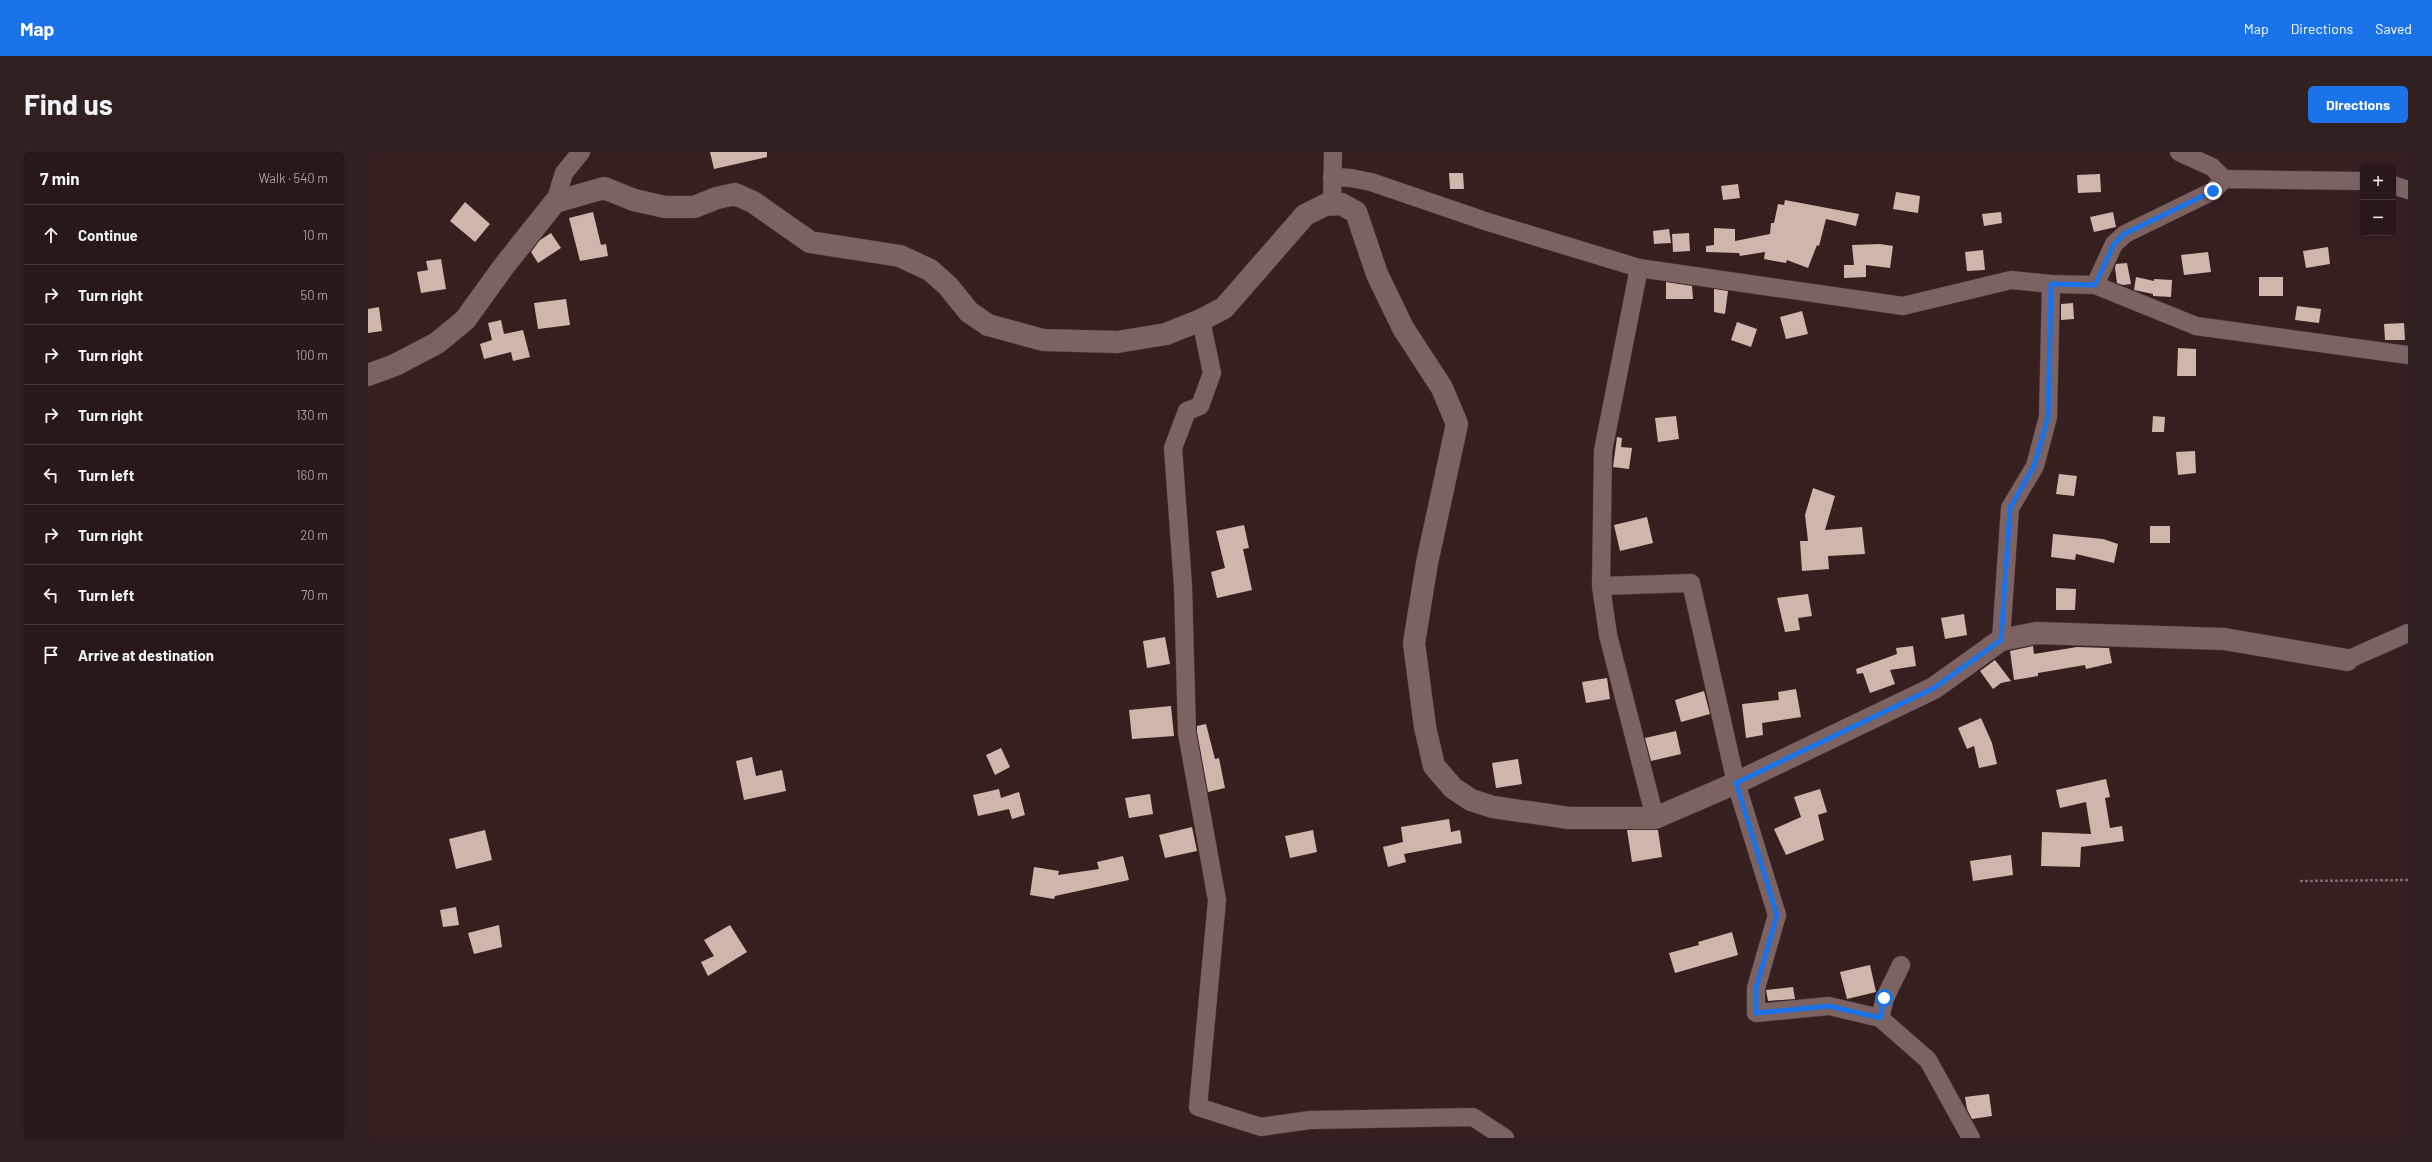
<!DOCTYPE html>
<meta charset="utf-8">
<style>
:root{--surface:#281817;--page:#302120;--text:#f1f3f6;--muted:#a5a0a1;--line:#443736;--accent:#1a73e8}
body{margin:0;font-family:Barlow,sans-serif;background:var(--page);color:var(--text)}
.controls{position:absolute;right:12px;top:12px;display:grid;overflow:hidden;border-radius:6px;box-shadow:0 1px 3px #0004}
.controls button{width:36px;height:36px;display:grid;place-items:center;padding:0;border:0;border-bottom:1px solid var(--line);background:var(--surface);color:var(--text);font:20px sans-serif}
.stop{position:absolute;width:12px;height:12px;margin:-9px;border:3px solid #1a73e8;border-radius:50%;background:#fff}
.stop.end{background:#1a73e8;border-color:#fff;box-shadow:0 1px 4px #0008}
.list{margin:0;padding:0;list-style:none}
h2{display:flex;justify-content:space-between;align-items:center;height:52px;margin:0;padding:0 16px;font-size:17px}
h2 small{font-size:13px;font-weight:400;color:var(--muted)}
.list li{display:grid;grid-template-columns:26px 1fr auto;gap:12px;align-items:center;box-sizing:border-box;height:60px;padding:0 16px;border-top:1px solid var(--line)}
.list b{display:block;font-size:15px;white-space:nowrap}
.list em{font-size:13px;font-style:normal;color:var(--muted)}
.icon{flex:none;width:22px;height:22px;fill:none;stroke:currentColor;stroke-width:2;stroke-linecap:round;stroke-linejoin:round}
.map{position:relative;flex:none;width:2040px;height:986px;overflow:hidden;border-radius:6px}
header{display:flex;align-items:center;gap:24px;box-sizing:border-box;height:56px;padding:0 20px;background:var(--accent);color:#fff}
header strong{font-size:19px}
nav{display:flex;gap:22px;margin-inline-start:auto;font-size:14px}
.intro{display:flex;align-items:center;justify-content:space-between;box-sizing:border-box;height:96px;padding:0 24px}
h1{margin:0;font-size:28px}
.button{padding:10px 18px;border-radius:6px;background:var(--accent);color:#fff;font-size:14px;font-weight:700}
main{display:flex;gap:24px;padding:0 24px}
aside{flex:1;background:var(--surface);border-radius:6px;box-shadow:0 1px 3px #0004}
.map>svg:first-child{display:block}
.building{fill:#d0b5ac}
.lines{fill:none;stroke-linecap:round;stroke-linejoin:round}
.minor-casing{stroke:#4d3b3b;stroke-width:19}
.secondary-casing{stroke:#4d3b3b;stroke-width:23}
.path{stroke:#7b6767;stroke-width:2.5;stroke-dasharray:3 2;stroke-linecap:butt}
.minor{stroke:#7d6262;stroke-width:18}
.secondary{stroke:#7d6262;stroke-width:22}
.route{stroke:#1a73e8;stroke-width:5}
</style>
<header>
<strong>Map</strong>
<nav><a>Map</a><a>Directions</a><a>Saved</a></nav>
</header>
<div class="intro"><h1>Find us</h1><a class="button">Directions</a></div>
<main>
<aside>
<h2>7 min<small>Walk · 540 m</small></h2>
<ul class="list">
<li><svg class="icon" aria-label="ahead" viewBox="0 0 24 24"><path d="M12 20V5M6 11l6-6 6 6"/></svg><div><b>Continue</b></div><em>10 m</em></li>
<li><svg class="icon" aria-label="right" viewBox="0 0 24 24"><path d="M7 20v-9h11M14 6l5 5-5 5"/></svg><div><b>Turn right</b></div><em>50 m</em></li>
<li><svg class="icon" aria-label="right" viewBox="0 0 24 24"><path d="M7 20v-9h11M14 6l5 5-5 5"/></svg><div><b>Turn right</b></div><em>100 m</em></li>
<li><svg class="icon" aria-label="right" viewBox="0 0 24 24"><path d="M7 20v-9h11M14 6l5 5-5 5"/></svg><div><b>Turn right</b></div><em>130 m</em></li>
<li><svg class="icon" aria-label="left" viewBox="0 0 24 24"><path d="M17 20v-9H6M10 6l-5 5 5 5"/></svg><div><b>Turn left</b></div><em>160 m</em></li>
<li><svg class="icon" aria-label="right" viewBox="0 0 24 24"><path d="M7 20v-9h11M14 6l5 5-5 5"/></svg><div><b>Turn right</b></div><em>20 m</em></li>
<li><svg class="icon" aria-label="left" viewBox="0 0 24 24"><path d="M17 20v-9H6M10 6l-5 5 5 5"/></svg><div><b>Turn left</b></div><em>70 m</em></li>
<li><svg class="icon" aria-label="arrive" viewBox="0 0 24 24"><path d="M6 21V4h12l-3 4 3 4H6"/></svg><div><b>Arrive at destination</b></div></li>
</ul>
</aside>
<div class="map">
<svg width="2040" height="986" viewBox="0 0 2040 986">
<rect width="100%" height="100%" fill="#35201f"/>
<g class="building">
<path d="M 342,0 L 399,0 L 399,5 L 346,17 Z"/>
<path d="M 1081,21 L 1095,21 L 1096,37 L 1082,37 Z"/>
<path d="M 1732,22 L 1733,40 L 1710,41 L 1709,23 Z"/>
<path d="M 1370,32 L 1372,46 L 1355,48 L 1353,34 Z"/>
<path d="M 1528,40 L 1552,44 L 1550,61 L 1525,57 Z"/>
<path d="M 1417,48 L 1491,62 L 1488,74 L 1458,67 L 1451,94 L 1449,93 L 1440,116 L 1419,108 L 1418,111 L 1396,107 L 1397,100 L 1372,104 L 1371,101 L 1338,100 L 1338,94 L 1346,93 L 1346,76 L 1367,77 L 1367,89 L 1402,82 L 1403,71 L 1406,71 L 1410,52 L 1416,53 Z"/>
<path d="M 97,50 L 122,72 L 107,90 L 82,69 Z"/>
<path d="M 225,60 L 233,93 L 238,92 L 240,104 L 212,109 L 201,66 Z"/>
<path d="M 1633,60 L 1634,71 L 1616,74 L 1614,62 Z"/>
<path d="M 1745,60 L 1748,75 L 1726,80 L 1722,65 Z"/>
<path d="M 1301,77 L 1303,91 L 1286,92 L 1285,79 Z"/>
<path d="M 183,81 L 193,96 L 170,111 L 163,100 L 172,88 Z"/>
<path d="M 1321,81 L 1322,99 L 1305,100 L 1304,82 Z"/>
<path d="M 1512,92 L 1525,94 L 1522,116 L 1498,113 L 1498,125 L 1476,126 L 1476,113 L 1486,113 L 1484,93 Z"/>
<path d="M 1960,95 L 1962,112 L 1938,116 L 1935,99 Z"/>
<path d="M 1615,98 L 1617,118 L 1599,119 L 1597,100 Z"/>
<path d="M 1840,100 L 1843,120 L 1816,123 L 1813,103 Z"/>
<path d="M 73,107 L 78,137 L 53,141 L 49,120 L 60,118 L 58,109 Z"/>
<path d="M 1759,111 L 1763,132 L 1755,133 L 1749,131 L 1747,116 L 1748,112 Z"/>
<path d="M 1768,125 L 1786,129 L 1786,127 L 1804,128 L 1803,145 L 1785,144 L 1785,142 L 1766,138 Z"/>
<rect x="1891" y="125" width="24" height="19"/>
<path d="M 1298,130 L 1324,134 L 1325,147 L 1298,147 Z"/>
<path d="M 1346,137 L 1360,139 L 1357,162 L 1346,160 Z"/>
<path d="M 198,147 L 202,173 L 170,177 L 166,151 Z"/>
<path d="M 1705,151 L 1706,167 L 1693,168 L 1693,152 Z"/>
<path d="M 1929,154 L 1953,157 L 1951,171 L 1927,168 Z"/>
<path d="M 11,155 L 14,179 L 0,181 L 0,157 Z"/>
<path d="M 1434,159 L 1440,182 L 1418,187 L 1412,165 Z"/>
<path d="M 133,168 L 136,182 L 155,178 L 162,205 L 145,209 L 143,200 L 116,207 L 112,192 L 124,188 L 120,171 Z"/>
<path d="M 1369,170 L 1389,177 L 1383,195 L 1363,188 Z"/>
<path d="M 2036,171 L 2037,188 L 2017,188 L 2016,172 Z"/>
<path d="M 1810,196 L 1828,197 L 1828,224 L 1809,224 Z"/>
<path d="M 1308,264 L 1311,287 L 1290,290 L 1287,266 Z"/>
<path d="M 1785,264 L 1797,265 L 1796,280 L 1784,280 Z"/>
<path d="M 1249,285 L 1254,286 L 1253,295 L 1264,296 L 1261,317 L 1245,315 Z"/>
<path d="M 1827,299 L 1828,321 L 1810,323 L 1808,300 Z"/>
<path d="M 1691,322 L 1709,324 L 1706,344 L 1688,342 Z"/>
<path d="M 1445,336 L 1467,344 L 1457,378 L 1494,375 L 1497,402 L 1460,404 L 1461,417 L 1434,419 L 1432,389 L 1440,389 L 1437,363 Z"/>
<path d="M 1279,365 L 1285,391 L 1252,399 L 1246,373 Z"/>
<path d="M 876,373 L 881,396 L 875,397 L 884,438 L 849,446 L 843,420 L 857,416 L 848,379 Z"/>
<rect x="1782" y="374" width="20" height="17"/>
<path d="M 1685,382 L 1735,387 L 1750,392 L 1746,411 L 1708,402 L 1707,408 L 1683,405 Z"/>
<path d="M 1688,436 L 1708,437 L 1707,458 L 1688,458 Z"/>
<path d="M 1440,442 L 1444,464 L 1430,466 L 1432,478 L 1417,480 L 1409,446 Z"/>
<path d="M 1596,462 L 1599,483 L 1577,487 L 1573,466 Z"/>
<path d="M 797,485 L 802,512 L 779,516 L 775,489 Z"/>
<path d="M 1545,494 L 1548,514 L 1522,518 L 1527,532 L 1502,541 L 1495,521 L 1489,522 L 1488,517 L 1529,502 L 1528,496 Z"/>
<path d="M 1665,494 L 1666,502 L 1709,495 L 1741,496 L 1744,511 L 1718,517 L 1717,513 L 1670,521 L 1670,524 L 1646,528 L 1642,499 Z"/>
<path d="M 1627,508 L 1643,529 L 1633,531 L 1625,537 L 1612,519 Z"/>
<path d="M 1239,526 L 1242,547 L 1218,551 L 1214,530 Z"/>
<path d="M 1428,537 L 1433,565 L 1394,571 L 1395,583 L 1378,586 L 1374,552 L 1411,548 L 1410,540 Z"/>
<path d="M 1336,539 L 1342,562 L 1313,570 L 1307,548 Z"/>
<path d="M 803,554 L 806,584 L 764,587 L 761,558 Z"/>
<path d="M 1613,566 L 1624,591 L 1629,612 L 1611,616 L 1606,594 L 1599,597 L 1590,576 Z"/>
<path d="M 838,572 L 847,607 L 851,606 L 857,636 L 840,640 L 829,580 L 829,574 Z"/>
<path d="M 1308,579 L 1313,602 L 1283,609 L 1277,586 Z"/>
<path d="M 633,596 L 642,615 L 627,623 L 618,603 Z"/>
<path d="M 384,605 L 388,624 L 414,618 L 418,639 L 376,648 L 368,609 Z"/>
<path d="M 1150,607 L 1154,632 L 1128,636 L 1124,611 Z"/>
<path d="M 1738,627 L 1742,645 L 1737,646 L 1742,676 L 1754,674 L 1756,689 L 1713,695 L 1712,715 L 1673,714 L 1674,680 L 1723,682 L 1718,650 L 1692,656 L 1688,638 Z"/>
<path d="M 631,637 L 633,646 L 651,640 L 657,663 L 644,667 L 641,657 L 610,664 L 605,643 Z"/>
<path d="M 1452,637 L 1459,660 L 1450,663 L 1456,688 L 1418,703 L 1406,677 L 1433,665 L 1426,645 Z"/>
<path d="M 782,642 L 785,662 L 761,666 L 757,646 Z"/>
<path d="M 1081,667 L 1083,680 L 1092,678 L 1094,691 L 1036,702 L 1038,710 L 1020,715 L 1015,695 L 1035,690 L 1033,675 Z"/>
<path d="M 824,675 L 829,699 L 797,706 L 791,683 Z"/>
<path d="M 117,678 L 124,708 L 88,717 L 81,687 Z"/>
<path d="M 945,678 L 949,700 L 922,706 L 917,684 Z"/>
<path d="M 1259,678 L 1290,678 L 1294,705 L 1264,710 Z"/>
<path d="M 1643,703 L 1645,723 L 1605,729 L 1602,709 Z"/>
<path d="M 755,704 L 761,728 L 687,744 L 686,747 L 662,743 L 666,715 L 691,719 L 690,723 L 731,717 L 729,710 Z"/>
<path d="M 88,755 L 91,773 L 75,775 L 72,758 Z"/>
<path d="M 131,773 L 134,795 L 106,802 L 100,781 Z"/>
<path d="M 362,773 L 379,800 L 340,824 L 333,810 L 346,804 L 336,788 Z"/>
<path d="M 1364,780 L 1370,803 L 1307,821 L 1301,801 L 1331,793 L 1330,790 Z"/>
<path d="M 1502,813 L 1508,840 L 1479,847 L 1472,820 Z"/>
<path d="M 1425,835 L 1427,847 L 1400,849 L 1398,838 Z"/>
<path d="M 1621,942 L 1624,964 L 1604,967 L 1599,957 L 1597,945 Z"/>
</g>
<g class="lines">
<defs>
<g id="minor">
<path d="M 1811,0 L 1844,15 L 1856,27"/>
<path d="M 964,25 L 983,26 L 1003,30 L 1120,70 L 1271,116 L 1535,154 L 1643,128 L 1683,132 L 1727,133 L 1828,174 L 2040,203"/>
<path d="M 2025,33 L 2040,38"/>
<path d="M 187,50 L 196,21 L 213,0"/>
<path d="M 964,52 L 965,0"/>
<path d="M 1271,116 L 1235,299 L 1233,434 L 1240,483 L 1287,666"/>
<path d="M 1727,133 L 1746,92 L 1757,82 L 1845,39 L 1856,27 L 1995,29"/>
<path d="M 833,168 L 844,221 L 832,254 L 819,259 L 805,296 L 815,434 L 819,581 L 849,748 L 830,955 L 893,975 L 942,968 L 1105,965 L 1137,986"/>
<path d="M 1233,434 L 1323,431 L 1368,631 L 1409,763 L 1388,836 L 1388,861 L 1461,854 L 1512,866 L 1560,908 L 1603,986"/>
<path d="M 1633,488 L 1642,356 L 1667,314 L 1680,265 L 1683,132"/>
<path d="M 1979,508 L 2040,481"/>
<path d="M 1512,866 L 1517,846 L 1533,813"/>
</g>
<path id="secondary" d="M 0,223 L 27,213 L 69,191 L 97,168 L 136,114 L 187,50 L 236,36 L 266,48 L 297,55 L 326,55 L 349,46 L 367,42 L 385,50 L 442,90 L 532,104 L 562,118 L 580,134 L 601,160 L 620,173 L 675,188 L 749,190 L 798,182 L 833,168 L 856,156 L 937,63 L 957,53 L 973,52 L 988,60 L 1009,122 L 1035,176 L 1074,236 L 1089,272 L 1059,411 L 1046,491 L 1057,575 L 1066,614 L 1085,636 L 1103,648 L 1125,655 L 1201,666 L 1287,666 L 1368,631 L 1566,536 L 1633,488 L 1668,481 L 1856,487 L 1979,508"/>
</defs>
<use href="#minor" class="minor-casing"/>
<use href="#secondary" class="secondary-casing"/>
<path class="path" d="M 1932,729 L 2040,728"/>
<use href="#minor" class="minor"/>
<use href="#secondary" class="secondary"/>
</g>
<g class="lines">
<path class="route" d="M 1516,846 L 1512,866 L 1461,854 L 1388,861 L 1388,836 L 1409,763 L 1368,631 L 1566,536 L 1633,488 L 1642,356 L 1666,314 L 1680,265 L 1683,132 L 1727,133 L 1746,92 L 1756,82 L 1845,39"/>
</g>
</svg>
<div class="controls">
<button>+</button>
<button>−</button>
</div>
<div class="stop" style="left:1516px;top:846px"></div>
<div class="stop end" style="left:1845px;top:39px"></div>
</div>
</main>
